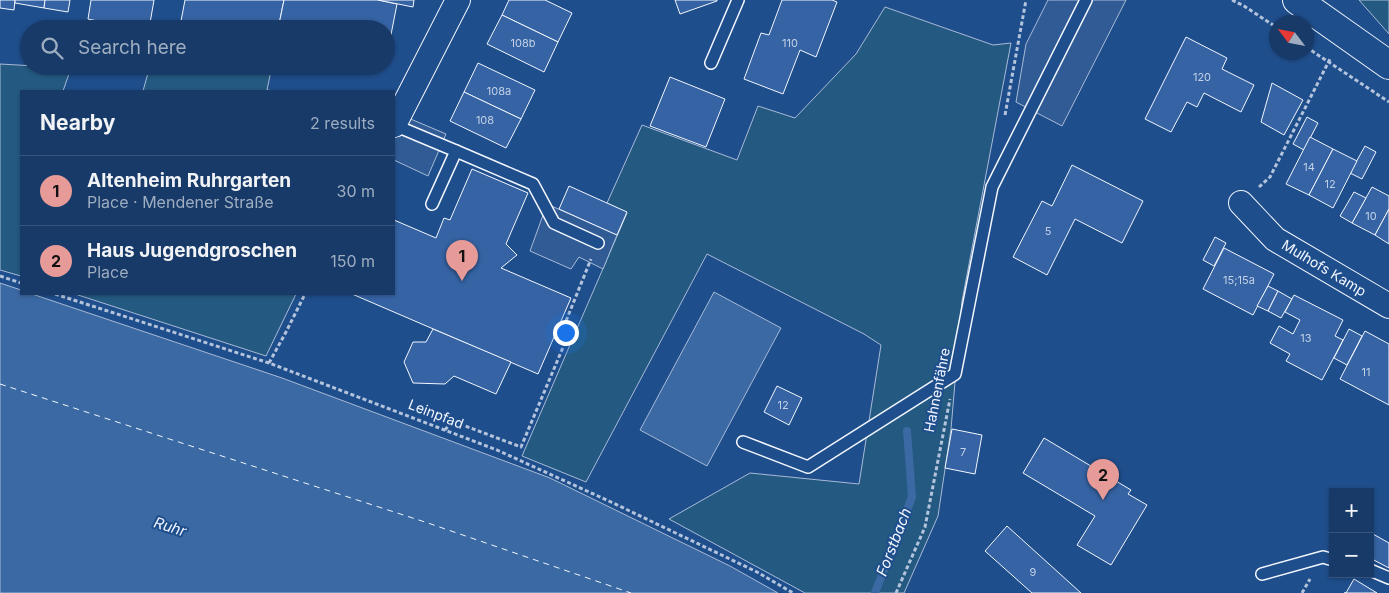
<!DOCTYPE html>
<meta charset="utf-8">
<style>
:root{--surface:#173a69;--page:#244571;--text:#f1f3f6;--muted:#9eadc0;--line:#36547d;--accent:#e69b98}
body{margin:0;font-family:Inter,sans-serif;background:var(--page);color:var(--text)}
.controls{position:absolute;right:15px;bottom:15px;display:grid;overflow:hidden;border-radius:0px;box-shadow:0 1px 4px #0004}
.controls button{width:45px;height:45px;display:grid;place-items:center;padding:0;border:0;border-bottom:1px solid var(--line);background:var(--surface);color:var(--text);font:25px sans-serif}
.compass{position:absolute;left:1269px;top:15px;width:45px;height:45px;border-radius:50%;background:var(--surface);box-shadow:0 1px 4px #0004;rotate:302deg}
.you{position:absolute;left:565px;top:332px;width:18px;height:18px;margin:-12px;border:4px solid #fff;border-radius:50%;background:#1a73e8;box-shadow:0 0 0 8px #1a73e833}
.badge{display:grid;place-items:center;width:32px;height:32px;border-radius:50%;background:var(--accent);color:#111;font-size:16px;font-weight:700}
.pin{position:absolute;translate:-50% -41px;filter:drop-shadow(0 1px 2px #0008)}
.pin::after{content:'';position:absolute;top:26px;width:18px;height:15px;background:inherit;clip-path:polygon(0 0,100% 0,50% 100%)}
.list{margin:0;padding:0;list-style:none}
h2{display:flex;justify-content:space-between;align-items:center;height:65px;margin:0;padding:0 20px;font-size:21px}
h2 small{font-size:16px;font-weight:400;color:var(--muted)}
.list li{display:grid;grid-template-columns:32px 1fr auto;gap:15px;align-items:center;box-sizing:border-box;height:70px;padding:0 20px;border-top:1px solid var(--line)}
.list b{display:block;font-size:19px;white-space:nowrap}
.list p{margin:0;font-size:16px;white-space:nowrap;color:var(--muted)}
.list em{font-size:16px;font-style:normal;color:var(--muted)}
.icon{flex:none;width:28px;height:28px;fill:none;stroke:currentColor;stroke-width:2;stroke-linecap:round;stroke-linejoin:round}
.map{position:relative;flex:none;width:1389px;height:593px;overflow:hidden}
.search{position:absolute;background:var(--surface);box-shadow:0 1px 4px #0004;left:20px;top:20px;width:375px;height:55px;display:flex;align-items:center;gap:12px;box-sizing:border-box;padding:0 18px;border-radius:28px;color:var(--muted);font-size:19px}
.panel{position:absolute;background:var(--surface);box-shadow:0 1px 4px #0004;left:20px;top:90px;width:375px;height:205px;border-radius:0px}
.map>svg:first-child{display:block}
.green{fill:#245a82;stroke:#a8bbd7}
.parking{fill:#305b95;stroke:#a8bbd7}
.water{fill:#3b69a3;stroke:#a8bbd7}
.lines{fill:none;stroke-linecap:round;stroke-linejoin:round}
.stream{stroke:#3b69a3;stroke-width:8}
.ferry{stroke:#f2f6ff;stroke-width:1;stroke-dasharray:6 5;stroke-linecap:butt}
.building{fill:#3563a3;stroke:#f2f6ff}
.service-casing{stroke:#f2f6ff;stroke-width:14}
.minor-casing{stroke:#f2f6ff;stroke-width:26}
.secondary-casing{stroke:#f2f6ff;stroke-width:30}
.path{stroke:#b3c4dc;stroke-width:3;stroke-dasharray:4 2.5;stroke-linecap:butt}
.service{stroke:#1f4e8c;stroke-width:11}
.minor{stroke:#1f4e8c;stroke-width:24}
.secondary{stroke:#1f4e8c;stroke-width:28}
.labels{text-anchor:middle;stroke-width:4;stroke-linejoin:round;paint-order:stroke}
.number-label{font-size:11px;fill:#c3d1e8}
.street-label{font-size:14px;fill:#f2f6ff;stroke:#1f4e8c}
.water-label{font-size:15px;font-style:italic;fill:#f2f6ff;stroke:#1f4e8c}
</style>
<div class="map">
<svg width="1389" height="593" viewBox="0 0 1389 593">
<rect width="100%" height="100%" fill="#1f4e8c"/>
<g class="green">
<path d="M 1359,0 L 1389,0 L 1389,34 Z"/>
<path d="M 885,7 L 993,45 L 1011,43 L 962,301 L 951,429 L 938,516 L 904,593 L 805,593 L 669,519 L 750,473 L 859,484 L 881,345 L 864,334 L 707,254 L 586,482 L 522,456 L 627,213 L 607,203 L 642,125 L 737,160 L 758,106 L 795,118 L 856,54 Z"/>
<path d="M 0,64 L 71,68 L 63,91 L 21,91 L 21,276 L 0,270 Z"/>
<path d="M 150,66 L 272,66 L 267,90 L 276,91 L 143,91 Z"/>
<path d="M 75,294 L 296,294 L 266,356 Z"/>
</g>
<g class="parking">
<path d="M 1048,0 L 1126,0 L 1062,126 L 1016,102 L 1026,44 Z"/>
<path d="M 394,112 L 446,134 L 428,176 L 394,160 Z"/>
<path d="M 547,204 L 617,235 L 603,269 L 579,257 L 571,269 L 530,251 Z"/>
</g>
<g class="water">
<path d="M 0,283 L 21,290 L 21,294 L 32,294 L 282,378 L 550,478 L 730,566 L 778,593 L 0,593 Z"/>
<path d="M 714,292 L 781,328 L 707,466 L 640,430 Z"/>
</g>
<g class="lines">
<path class="stream" d="M 875,593 L 912,497 L 907,431"/>
<path class="ferry" d="M 0,384 L 425,522 L 631,593"/>
</g>
<g class="building">
<path d="M 0,0 L 15,0 L 14,10 L 0,8 Z"/>
<path d="M 15,0 L 45,0 L 44,8 L 15,3 Z"/>
<path d="M 45,0 L 70,0 L 68,12 L 44,8 Z"/>
<path d="M 91,0 L 154,0 L 149,29 L 137,29 L 88,19 Z"/>
<path d="M 185,0 L 284,0 L 278,29 L 252,29 L 230,24 L 229,29 L 225,29 L 181,21 Z"/>
<path d="M 284,0 L 378,0 L 397,4 L 388,50 L 386,49 L 386,29 L 278,29 Z"/>
<path d="M 378,0 L 414,0 L 413,7 Z"/>
<path d="M 509,0 L 545,0 L 572,13 L 558,42 L 502,15 Z"/>
<path d="M 675,0 L 717,0 L 717,1 L 680,14 Z"/>
<path d="M 782,0 L 832,0 L 837,2 L 816,57 L 800,50 L 783,94 L 744,79 L 761,33 L 769,35 Z"/>
<path d="M 502,15 L 558,42 L 544,72 L 487,44 Z"/>
<path d="M 1186,37 L 1227,58 L 1222,69 L 1254,85 L 1241,112 L 1204,93 L 1197,107 L 1187,102 L 1171,132 L 1145,119 Z"/>
<path d="M 478,63 L 535,90 L 521,119 L 464,92 Z"/>
<path d="M 670,77 L 725,99 L 706,147 L 650,126 Z"/>
<path d="M 1272,83 L 1303,100 L 1284,135 L 1261,122 Z"/>
<path d="M 464,92 L 521,119 L 506,148 L 450,121 Z"/>
<path d="M 1307,117 L 1318,123 L 1304,150 L 1293,144 Z"/>
<path d="M 1310,137 L 1333,149 L 1309,195 L 1286,184 Z"/>
<path d="M 1365,146 L 1376,152 L 1362,179 L 1350,173 Z"/>
<path d="M 1333,149 L 1357,161 L 1333,208 L 1309,195 Z"/>
<path d="M 1072,165 L 1143,201 L 1122,243 L 1075,219 L 1047,275 L 1013,257 L 1042,201 L 1052,206 Z"/>
<path d="M 472,169 L 528,193 L 506,244 L 517,255 L 501,268 L 571,298 L 538,374 L 352,294 L 394,294 L 394,220 L 436,238 L 444,218 L 450,220 Z"/>
<path d="M 569,186 L 627,212 L 617,235 L 559,209 Z"/>
<path d="M 1372,187 L 1389,196 L 1389,209 L 1375,235 L 1352,223 Z"/>
<path d="M 1354,192 L 1366,198 L 1352,223 L 1340,216 Z"/>
<path d="M 1389,209 L 1389,244 L 1375,235 Z"/>
<path d="M 1215,237 L 1226,243 L 1214,266 L 1203,260 Z"/>
<path d="M 1224,248 L 1274,274 L 1253,315 L 1203,289 Z"/>
<path d="M 1268,286 L 1278,291 L 1268,311 L 1257,306 Z"/>
<path d="M 1278,291 L 1292,299 L 1281,318 L 1268,311 Z"/>
<path d="M 1294,295 L 1343,320 L 1335,336 L 1343,340 L 1322,380 L 1286,361 L 1290,354 L 1270,343 L 1279,326 L 1293,334 L 1300,320 L 1285,312 Z"/>
<path d="M 433,329 L 511,362 L 496,394 L 454,376 L 445,384 L 413,383 L 404,362 L 413,342 L 426,342 Z"/>
<path d="M 1349,329 L 1362,336 L 1347,365 L 1334,358 Z"/>
<path d="M 1365,331 L 1389,344 L 1389,405 L 1340,379 Z"/>
<path d="M 777,386 L 802,398 L 789,425 L 764,412 Z"/>
<path d="M 952,429 L 982,435 L 975,474 L 945,468 Z"/>
<path d="M 1044,438 L 1131,490 L 1128,494 L 1147,505 L 1111,565 L 1077,545 L 1095,516 L 1023,473 Z"/>
<path d="M 1007,526 L 1081,593 L 1032,593 L 985,551 Z"/>
<path d="M 1373,534 L 1389,543 L 1389,568 L 1370,558 L 1370,539 Z"/>
<path d="M 1354,579 L 1377,593 L 1344,593 L 1346,593 Z"/>
</g>
<g class="lines">
<defs>
<g id="service">
<path d="M 711,63 L 738,0"/>
<path d="M 394,125 L 456,151 L 432,204"/>
<path d="M 456,151 L 533,184 L 554,223 L 598,243"/>
<path d="M 743,442 L 808,467 L 955,374 L 992,187 L 1086,0"/>
<path d="M 1370,570 L 1389,578"/>
<path d="M 1262,574 L 1323,557 L 1333,560"/>
</g>
<g id="minor">
<path d="M 394,125 L 458,0"/>
<path d="M 1241,203 L 1275,239 L 1389,306"/>
</g>
<path id="secondary" d="M 1297,0 L 1389,65"/>
</defs>
<use href="#service" class="service-casing"/>
<use href="#minor" class="minor-casing"/>
<use href="#secondary" class="secondary-casing"/>
<g class="path">
<path d="M 1232,0 L 1244,6 L 1276,27"/>
<path d="M 1306,47 L 1389,102"/>
<path d="M 1005,115 L 1026,0"/>
<path d="M 1259,187 L 1270,177 L 1331,57"/>
<path d="M 0,276 L 21,283"/>
<path d="M 55,294 L 269,363 L 497,450 L 611,502 L 757,572 L 793,593"/>
<path d="M 269,363 L 286,332 L 305,294"/>
<path d="M 445,430 L 452,421 L 521,447 L 564,345 L 562,331 L 591,259"/>
<path d="M 896,593 L 925,527 L 950,399"/>
<path d="M 1302,593 L 1310,579"/>
</g>
<use href="#service" class="service"/>
<use href="#minor" class="minor"/>
<use href="#secondary" class="secondary"/>
</g>
<g class="labels">
<g class="number-label">
<text x="523" y="47">108b</text>
<text x="790" y="47">110</text>
<text x="1202" y="81">120</text>
<text x="499" y="95">108a</text>
<text x="485" y="124">108</text>
<text x="1309" y="171">14</text>
<text x="1330" y="188">12</text>
<text x="1371" y="220">10</text>
<text x="1048" y="235">5</text>
<text x="1239" y="284">15;15a</text>
<text x="1306" y="342">13</text>
<text x="1366" y="376">11</text>
<text x="783" y="409">12</text>
<text x="963" y="456">7</text>
<text x="1033" y="576">9</text>
</g>
<g class="street-label">
<text transform="translate(1324 268) rotate(31)" y="5">Mulhofs Kamp</text>
<text transform="translate(937 390) rotate(-79)" y="5">Hahnenfähre</text>
<text transform="translate(436 414) rotate(21)" y="5">Leinpfad</text>
</g>
<g class="water-label">
<text transform="translate(170 527) rotate(18)" y="5">Ruhr</text>
<text transform="translate(894 542) rotate(-69)" y="5">Forstbach</text>
</g>
</g>
</svg>
<div class="controls">
<button>+</button>
<button>−</button>
</div>
<svg class="compass" viewBox="-18 -18 36 36"><path d="M0-13l5 13h-10z" fill="#e53935"/><path d="M0 13l5-13h-10z" fill="#9eadc0"/></svg>
<div class="you"></div>
<div class="pin badge" style="left:462px;top:281px">1</div>
<div class="pin badge" style="left:1103px;top:500px">2</div>
<div class="search"><svg class="icon" aria-label="search" viewBox="0 0 24 24"><circle cx="10" cy="10" r="6"/><path d="M15 15l6 6"/></svg>Search here</div>
<section class="panel">
<h2>Nearby<small>2 results</small></h2>
<ul class="list">
<li><span class="badge">1</span><div><b>Altenheim Ruhrgarten</b><p>Place · Mendener Straße</p></div><em>30 m</em></li>
<li><span class="badge">2</span><div><b>Haus Jugendgroschen</b><p>Place</p></div><em>150 m</em></li>
</ul>
</section>
</div>
